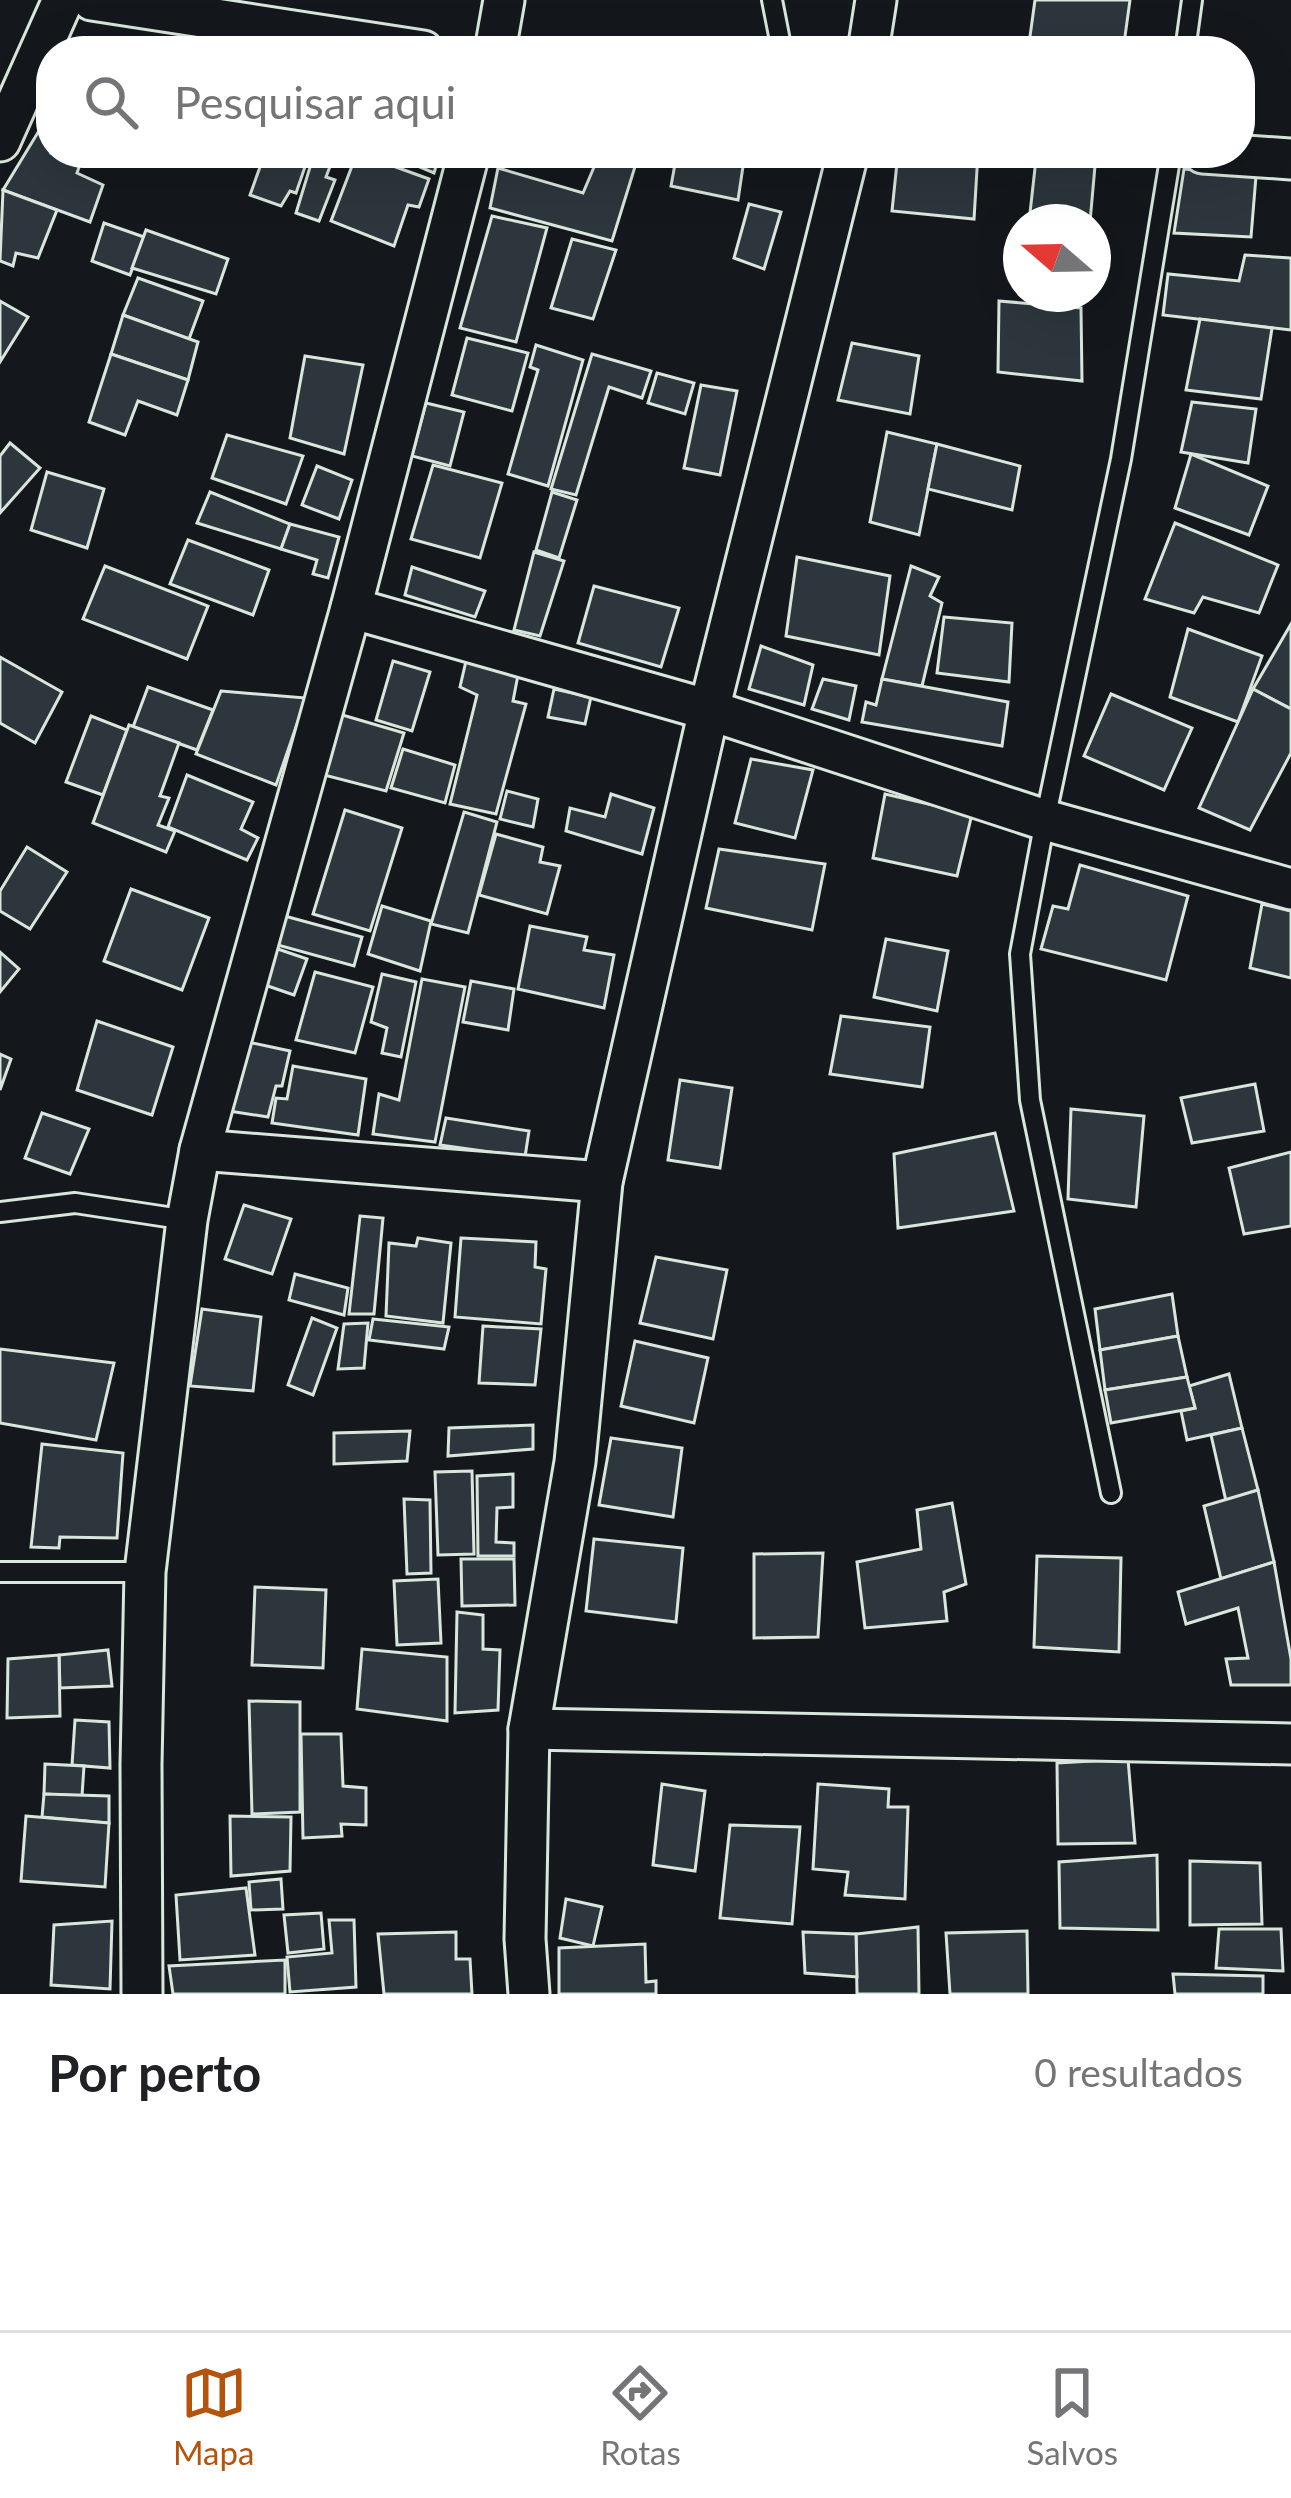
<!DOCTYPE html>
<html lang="pt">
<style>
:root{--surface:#fff;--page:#f6f6f6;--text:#202124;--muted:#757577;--line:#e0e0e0;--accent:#b45309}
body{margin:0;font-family:Lato,sans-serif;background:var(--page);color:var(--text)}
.compass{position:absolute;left:1003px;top:204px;width:108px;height:108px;border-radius:50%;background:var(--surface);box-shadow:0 12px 48px #0002;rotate:290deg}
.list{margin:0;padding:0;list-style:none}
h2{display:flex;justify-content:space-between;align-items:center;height:156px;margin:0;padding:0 48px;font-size:51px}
h2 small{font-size:39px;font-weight:400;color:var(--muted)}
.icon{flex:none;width:66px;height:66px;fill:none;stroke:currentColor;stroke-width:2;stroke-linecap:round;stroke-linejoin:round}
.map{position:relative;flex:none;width:1291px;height:1994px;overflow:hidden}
.search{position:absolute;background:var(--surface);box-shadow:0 12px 48px #0002;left:36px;right:36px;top:36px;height:132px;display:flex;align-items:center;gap:30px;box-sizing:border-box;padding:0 42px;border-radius:48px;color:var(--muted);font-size:45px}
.sheet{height:336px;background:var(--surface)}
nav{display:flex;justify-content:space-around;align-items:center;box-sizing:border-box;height:168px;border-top:3px solid var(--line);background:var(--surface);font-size:33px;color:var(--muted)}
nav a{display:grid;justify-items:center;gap:6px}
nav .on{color:var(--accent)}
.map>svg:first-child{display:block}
.building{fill:#2c363c;stroke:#d8e6dc;stroke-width:3}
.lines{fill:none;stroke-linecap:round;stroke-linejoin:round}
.lane-casing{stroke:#d8e6dc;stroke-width:24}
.street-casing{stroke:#d8e6dc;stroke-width:45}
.lane{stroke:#14181c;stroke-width:18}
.street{stroke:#14181c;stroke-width:39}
</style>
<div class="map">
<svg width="1291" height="1994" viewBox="0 0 1291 1994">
<rect width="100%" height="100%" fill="#14181c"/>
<g class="building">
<path d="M 1035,0 L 1130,0 L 1123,51 L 1028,51 Z"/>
<path d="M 51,111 L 51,153 L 84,153 L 77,173 L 103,185 L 90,222 L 3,190 Z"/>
<path d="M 265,153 L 293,153 L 308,158 L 296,193 L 290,191 L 281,206 L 250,195 Z"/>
<path d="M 357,153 L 429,179 L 419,207 L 408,205 L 394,246 L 331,221 Z"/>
<path d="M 387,153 L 440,153 L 434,173 Z"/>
<path d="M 600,153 L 627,153 L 638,157 L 612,241 L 490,208 L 498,168 L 583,193 Z"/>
<path d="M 677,153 L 745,153 L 738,200 L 671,186 Z"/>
<path d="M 898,153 L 978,153 L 974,219 L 892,211 Z"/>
<path d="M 314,154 L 332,161 L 326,177 L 335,180 L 319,221 L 296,213 Z"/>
<path d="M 1036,159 L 1095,166 L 1090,222 L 1029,222 Z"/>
<path d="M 1184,169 L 1256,176 L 1251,237 L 1174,233 Z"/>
<path d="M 3,190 L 57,210 L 38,258 L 16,253 L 13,266 L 0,261 Z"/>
<path d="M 749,204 L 781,212 L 764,269 L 734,258 Z"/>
<path d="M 492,216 L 547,228 L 516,342 L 460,328 Z"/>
<path d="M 104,223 L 144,237 L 130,275 L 92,261 Z"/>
<path d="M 146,230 L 228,259 L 216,294 L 132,268 Z"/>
<path d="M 572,239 L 616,250 L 593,319 L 551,308 Z"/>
<path d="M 1245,255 L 1291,258 L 1291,330 L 1163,315 L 1168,274 L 1239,281 Z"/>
<path d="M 138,278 L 203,301 L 189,339 L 123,315 Z"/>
<path d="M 0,301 L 28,317 L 0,362 Z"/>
<path d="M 999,301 L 1081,308 L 1082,381 L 998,372 Z"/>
<path d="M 123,315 L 198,342 L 188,380 L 111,354 Z"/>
<path d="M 1200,319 L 1272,328 L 1261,399 L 1186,390 Z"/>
<path d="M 467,338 L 528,353 L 512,411 L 452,395 Z"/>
<path d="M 852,343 L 919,356 L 910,414 L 838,400 Z"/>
<path d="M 536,345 L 583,360 L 548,486 L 508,474 L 538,370 L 530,367 Z"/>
<path d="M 111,354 L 188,380 L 177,415 L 138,401 L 125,435 L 89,422 Z"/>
<path d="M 592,354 L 651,371 L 642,398 L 609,387 L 576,495 L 551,489 Z"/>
<path d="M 305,356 L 363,365 L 344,454 L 290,438 Z"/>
<path d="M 657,373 L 694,383 L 685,414 L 648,403 Z"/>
<path d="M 701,385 L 737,391 L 720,475 L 684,468 Z"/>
<path d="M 1192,402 L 1256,409 L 1248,463 L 1181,452 Z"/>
<path d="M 426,403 L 464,412 L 450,466 L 412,456 Z"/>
<path d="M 887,432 L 937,444 L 919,535 L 870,522 Z"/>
<path d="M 227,435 L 303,456 L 286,504 L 212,478 Z"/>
<path d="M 10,443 L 40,468 L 0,513 L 0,456 Z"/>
<path d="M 937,444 L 1020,466 L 1012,510 L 928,489 Z"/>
<path d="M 1191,454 L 1268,486 L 1249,535 L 1175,508 Z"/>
<path d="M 433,465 L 502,483 L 480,558 L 411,539 Z"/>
<path d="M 317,466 L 352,480 L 339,519 L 302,505 Z"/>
<path d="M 47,472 L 104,489 L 87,548 L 31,530 Z"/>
<path d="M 210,492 L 290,524 L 281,549 L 197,523 Z"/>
<path d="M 552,492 L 577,500 L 559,558 L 536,550 Z"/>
<path d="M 1175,523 L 1278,565 L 1259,613 L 1203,597 L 1194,613 L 1145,599 Z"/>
<path d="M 290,524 L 339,537 L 328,578 L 313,574 L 317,560 L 281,549 Z"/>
<path d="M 188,540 L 269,570 L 253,615 L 170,584 Z"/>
<path d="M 534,552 L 564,561 L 540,636 L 514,630 Z"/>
<path d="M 797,557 L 890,576 L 879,655 L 786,636 Z"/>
<path d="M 105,566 L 208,606 L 187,659 L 83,619 Z"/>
<path d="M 911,566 L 939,577 L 930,596 L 942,603 L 922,686 L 882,679 Z"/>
<path d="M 412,567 L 485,591 L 475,617 L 405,595 Z"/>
<path d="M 594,586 L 679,608 L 661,667 L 578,643 Z"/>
<path d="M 944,617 L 1012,623 L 1009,682 L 937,673 Z"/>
<path d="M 1291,624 L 1291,709 L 1253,689 Z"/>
<path d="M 1188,629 L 1262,656 L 1238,722 L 1170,697 Z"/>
<path d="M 761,646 L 813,665 L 804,705 L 749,689 Z"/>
<path d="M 0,657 L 62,692 L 35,743 L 0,723 Z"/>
<path d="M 393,661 L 430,672 L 412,731 L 376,720 Z"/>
<path d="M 466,661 L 518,675 L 513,701 L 526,704 L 496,814 L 450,804 L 477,695 L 460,687 Z"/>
<path d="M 823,679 L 856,686 L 849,720 L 812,709 Z"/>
<path d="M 882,679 L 1008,702 L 1002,746 L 862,722 L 866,702 L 876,705 Z"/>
<path d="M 148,687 L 213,710 L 197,750 L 133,727 Z"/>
<path d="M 554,689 L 591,697 L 585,724 L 548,717 Z"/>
<path d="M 1253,689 L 1291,709 L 1291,753 L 1250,830 L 1199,808 Z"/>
<path d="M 221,691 L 306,698 L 276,785 L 196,754 Z"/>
<path d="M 1111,694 L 1192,728 L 1164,790 L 1084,756 Z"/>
<path d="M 339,714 L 404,733 L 386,791 L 324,775 Z"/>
<path d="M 91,716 L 127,730 L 103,795 L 66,782 Z"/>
<path d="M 129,725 L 179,743 L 160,796 L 169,798 L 158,825 L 175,831 L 166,852 L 93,823 Z"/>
<path d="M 403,749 L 455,765 L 445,803 L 391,788 Z"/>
<path d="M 751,759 L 813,770 L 795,838 L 735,823 Z"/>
<path d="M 187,775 L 253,802 L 241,829 L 258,838 L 247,860 L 168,827 Z"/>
<path d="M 507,791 L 538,799 L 533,827 L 500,819 Z"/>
<path d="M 611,794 L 654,808 L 642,854 L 566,831 L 570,808 L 605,817 Z"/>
<path d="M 885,794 L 972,814 L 957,876 L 873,858 Z"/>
<path d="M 345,810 L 402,828 L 370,931 L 313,914 Z"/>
<path d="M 464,812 L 497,822 L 468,933 L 431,924 Z"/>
<path d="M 496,834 L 543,847 L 540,862 L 560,866 L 547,914 L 479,895 Z"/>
<path d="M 27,847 L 67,872 L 30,929 L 0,911 L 0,891 Z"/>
<path d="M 719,849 L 825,864 L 812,930 L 706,908 Z"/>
<path d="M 1080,865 L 1188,896 L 1166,980 L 1041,949 L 1053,906 L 1068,909 Z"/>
<path d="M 131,889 L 209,918 L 182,990 L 104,961 Z"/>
<path d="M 1262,904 L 1291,911 L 1291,978 L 1250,968 Z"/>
<path d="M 382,906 L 431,921 L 420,971 L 368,954 Z"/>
<path d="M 281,915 L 362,937 L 354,966 L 274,944 Z"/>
<path d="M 530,926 L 587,937 L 584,950 L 614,955 L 604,1008 L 518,989 Z"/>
<path d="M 886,939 L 948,951 L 937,1011 L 874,997 Z"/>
<path d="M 275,948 L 307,959 L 294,995 L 262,984 Z"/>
<path d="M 0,952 L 19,969 L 0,992 Z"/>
<path d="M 315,972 L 373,987 L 355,1053 L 296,1040 Z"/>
<path d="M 382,974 L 416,982 L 401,1057 L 382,1053 L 387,1028 L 371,1022 Z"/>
<path d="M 422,979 L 465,987 L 435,1142 L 373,1134 L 379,1094 L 399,1100 Z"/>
<path d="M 471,981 L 514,989 L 508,1030 L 463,1022 Z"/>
<path d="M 841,1016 L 930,1027 L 922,1087 L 830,1074 Z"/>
<path d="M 97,1021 L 173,1047 L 152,1115 L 77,1090 Z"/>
<path d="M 243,1041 L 290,1051 L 282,1086 L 276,1086 L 268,1117 L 229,1111 Z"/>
<path d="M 0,1054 L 11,1059 L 0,1090 Z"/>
<path d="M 293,1066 L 366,1079 L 358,1135 L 272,1123 L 276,1098 L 287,1099 Z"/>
<path d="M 680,1080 L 732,1088 L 720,1168 L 668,1160 Z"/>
<path d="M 1255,1084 L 1264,1131 L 1192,1143 L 1181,1098 Z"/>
<path d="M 1071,1109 L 1144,1116 L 1136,1207 L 1068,1199 Z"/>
<path d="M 42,1113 L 89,1129 L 70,1174 L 25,1158 Z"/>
<path d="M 446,1118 L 529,1131 L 525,1157 L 440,1145 Z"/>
<path d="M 995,1133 L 1014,1211 L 898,1228 L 894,1154 Z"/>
<path d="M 1291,1152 L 1291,1226 L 1244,1234 L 1229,1168 Z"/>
<path d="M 244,1205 L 291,1219 L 272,1274 L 225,1259 Z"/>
<path d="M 360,1216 L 383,1218 L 374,1314 L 349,1314 Z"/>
<path d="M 418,1238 L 451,1243 L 443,1323 L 386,1316 L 389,1243 L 416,1246 Z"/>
<path d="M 461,1238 L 536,1242 L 535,1267 L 546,1269 L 541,1324 L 455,1317 Z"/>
<path d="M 656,1257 L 727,1270 L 713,1339 L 640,1323 Z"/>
<path d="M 295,1274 L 348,1288 L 344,1315 L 289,1300 Z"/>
<path d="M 1172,1294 L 1178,1336 L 1100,1350 L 1095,1309 Z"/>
<path d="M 202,1309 L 261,1317 L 253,1391 L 190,1386 Z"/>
<path d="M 312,1318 L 337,1328 L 313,1395 L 288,1385 Z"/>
<path d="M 373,1319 L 449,1327 L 444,1349 L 369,1340 Z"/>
<path d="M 368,1323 L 364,1368 L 338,1369 L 344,1324 Z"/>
<path d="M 483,1326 L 541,1329 L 535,1385 L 479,1383 Z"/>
<path d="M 1178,1336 L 1187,1377 L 1105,1390 L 1100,1350 Z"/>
<path d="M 635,1341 L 708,1358 L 694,1423 L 621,1406 Z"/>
<path d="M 0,1349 L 114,1363 L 96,1440 L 0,1423 Z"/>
<path d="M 1229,1374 L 1242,1428 L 1187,1440 L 1181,1411 L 1195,1408 L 1189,1386 Z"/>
<path d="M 1187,1377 L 1195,1408 L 1111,1423 L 1105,1390 Z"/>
<path d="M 533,1425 L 533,1449 L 448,1456 L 449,1428 Z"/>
<path d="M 1242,1428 L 1258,1490 L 1226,1501 L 1211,1435 Z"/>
<path d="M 410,1431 L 407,1461 L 334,1464 L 334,1433 Z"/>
<path d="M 611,1438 L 682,1448 L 673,1517 L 599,1505 Z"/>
<path d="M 42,1444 L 123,1453 L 117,1538 L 60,1537 L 59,1548 L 31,1547 Z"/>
<path d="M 472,1471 L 474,1554 L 438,1555 L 435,1472 Z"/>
<path d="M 513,1474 L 513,1507 L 497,1508 L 496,1542 L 514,1543 L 514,1556 L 478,1556 L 477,1476 Z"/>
<path d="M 1258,1490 L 1274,1562 L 1221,1579 L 1204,1506 Z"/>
<path d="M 404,1499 L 430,1500 L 431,1573 L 407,1574 Z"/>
<path d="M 952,1503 L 966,1584 L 944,1592 L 947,1621 L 865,1628 L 857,1562 L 921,1549 L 917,1510 Z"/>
<path d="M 594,1539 L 683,1548 L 676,1622 L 586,1611 Z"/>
<path d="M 823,1553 L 818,1637 L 754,1638 L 754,1554 Z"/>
<path d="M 1037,1556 L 1121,1558 L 1119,1652 L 1034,1647 Z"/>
<path d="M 461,1559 L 514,1559 L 515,1605 L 462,1606 Z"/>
<path d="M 1274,1562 L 1291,1659 L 1291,1685 L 1231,1685 L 1226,1659 L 1248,1658 L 1238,1608 L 1186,1624 L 1178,1592 Z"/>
<path d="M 438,1579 L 441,1643 L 397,1645 L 394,1581 Z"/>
<path d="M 255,1587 L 326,1590 L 323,1668 L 252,1665 Z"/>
<path d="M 457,1612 L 483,1615 L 483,1649 L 500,1650 L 498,1710 L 455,1713 Z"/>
<path d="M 362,1649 L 447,1657 L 447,1721 L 357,1709 Z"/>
<path d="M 108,1650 L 112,1686 L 60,1688 L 59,1655 Z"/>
<path d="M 59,1655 L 60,1716 L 7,1718 L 8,1659 Z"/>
<path d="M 249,1701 L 300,1702 L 300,1812 L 252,1814 Z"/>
<path d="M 75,1720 L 109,1722 L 110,1768 L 72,1765 Z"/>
<path d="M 301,1734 L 341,1734 L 343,1786 L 366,1788 L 366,1825 L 341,1824 L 342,1836 L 303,1838 Z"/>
<path d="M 1128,1759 L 1135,1843 L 1058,1844 L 1057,1763 Z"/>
<path d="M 45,1764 L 84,1766 L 82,1796 L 44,1794 Z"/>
<path d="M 662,1784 L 705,1791 L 695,1871 L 653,1865 Z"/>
<path d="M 818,1784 L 889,1789 L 888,1807 L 908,1807 L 905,1899 L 845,1895 L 848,1872 L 813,1869 Z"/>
<path d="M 44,1794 L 109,1796 L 109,1823 L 42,1817 Z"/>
<path d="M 26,1816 L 109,1823 L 105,1887 L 21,1881 Z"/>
<path d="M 230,1816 L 291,1817 L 290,1871 L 231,1876 Z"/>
<path d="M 730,1825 L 800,1827 L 792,1924 L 720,1918 Z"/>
<path d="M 1157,1855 L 1158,1930 L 1060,1928 L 1059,1862 Z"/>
<path d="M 1190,1861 L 1260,1863 L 1262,1924 L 1190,1925 Z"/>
<path d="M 281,1879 L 283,1909 L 251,1910 L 249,1882 Z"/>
<path d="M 246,1888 L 255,1955 L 180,1960 L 176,1895 Z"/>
<path d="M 566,1899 L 602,1907 L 593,1946 L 560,1938 Z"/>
<path d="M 321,1913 L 324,1949 L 288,1953 L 284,1915 Z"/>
<path d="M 329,1920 L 354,1920 L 356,1987 L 290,1992 L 287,1957 L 332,1953 Z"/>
<path d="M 112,1921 L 110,1989 L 51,1985 L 54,1925 Z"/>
<path d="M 918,1927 L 919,1994 L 857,1994 L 856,1934 Z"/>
<path d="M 1219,1929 L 1281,1929 L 1283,1971 L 1216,1968 Z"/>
<path d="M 1027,1931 L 1028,1994 L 950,1994 L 946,1933 Z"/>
<path d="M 456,1932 L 456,1959 L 470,1959 L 472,1994 L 384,1994 L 378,1934 Z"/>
<path d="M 803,1932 L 856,1934 L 857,1977 L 805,1973 Z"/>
<path d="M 645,1944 L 646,1982 L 656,1981 L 656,1994 L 559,1994 L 559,1948 Z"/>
<path d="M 285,1960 L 285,1994 L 173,1994 L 169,1966 Z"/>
<path d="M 1173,1974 L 1263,1976 L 1263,1994 L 1175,1994 Z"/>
</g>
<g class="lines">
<defs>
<g id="lane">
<path d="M 772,0 L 782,51"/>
<path d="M 1185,51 L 1192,0"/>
<path d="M 0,1212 L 75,1203 L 187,1220"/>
<path d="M 1111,1493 L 1030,1100 L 1020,954 L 1045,820 L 1121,459 L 1171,153"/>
<path d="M 0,1572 L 145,1572"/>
</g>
<g id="street">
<path d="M 92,0 L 423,51"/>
<path d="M 495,51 L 504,0"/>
<path d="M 868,51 L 876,0"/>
<path d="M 0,141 L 63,0"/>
<path d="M 1203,153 L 1291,159"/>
<path d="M 351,608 L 709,710 L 1045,820 L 1291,889"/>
<path d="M 200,1150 L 602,1182"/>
<path d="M 529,1729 L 1291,1744"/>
<path d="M 142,1994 L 141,1764 L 145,1572 L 187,1220 L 200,1150 L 351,608 L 469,153"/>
<path d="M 529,1994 L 525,1939 L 529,1729 L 575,1462 L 602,1182 L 709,710 L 848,153"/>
</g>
</defs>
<use href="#lane" class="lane-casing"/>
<use href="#street" class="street-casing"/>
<use href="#lane" class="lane"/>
<use href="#street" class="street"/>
</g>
</svg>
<svg class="compass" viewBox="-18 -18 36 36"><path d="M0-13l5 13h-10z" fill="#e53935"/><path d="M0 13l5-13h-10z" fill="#757577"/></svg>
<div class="search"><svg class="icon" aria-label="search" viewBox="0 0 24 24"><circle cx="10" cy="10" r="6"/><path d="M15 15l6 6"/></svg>Pesquisar aqui</div>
</div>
<section class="sheet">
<h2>Por perto<small>0 resultados</small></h2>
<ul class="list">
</ul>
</section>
<nav>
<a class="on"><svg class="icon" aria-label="map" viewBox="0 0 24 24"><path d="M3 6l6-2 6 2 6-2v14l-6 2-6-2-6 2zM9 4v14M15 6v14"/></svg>Mapa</a>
<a><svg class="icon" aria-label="directions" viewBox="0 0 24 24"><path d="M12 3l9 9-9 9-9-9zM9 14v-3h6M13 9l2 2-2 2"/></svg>Rotas</a>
<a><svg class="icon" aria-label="saved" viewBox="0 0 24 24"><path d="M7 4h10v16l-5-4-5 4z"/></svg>Salvos</a>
</nav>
